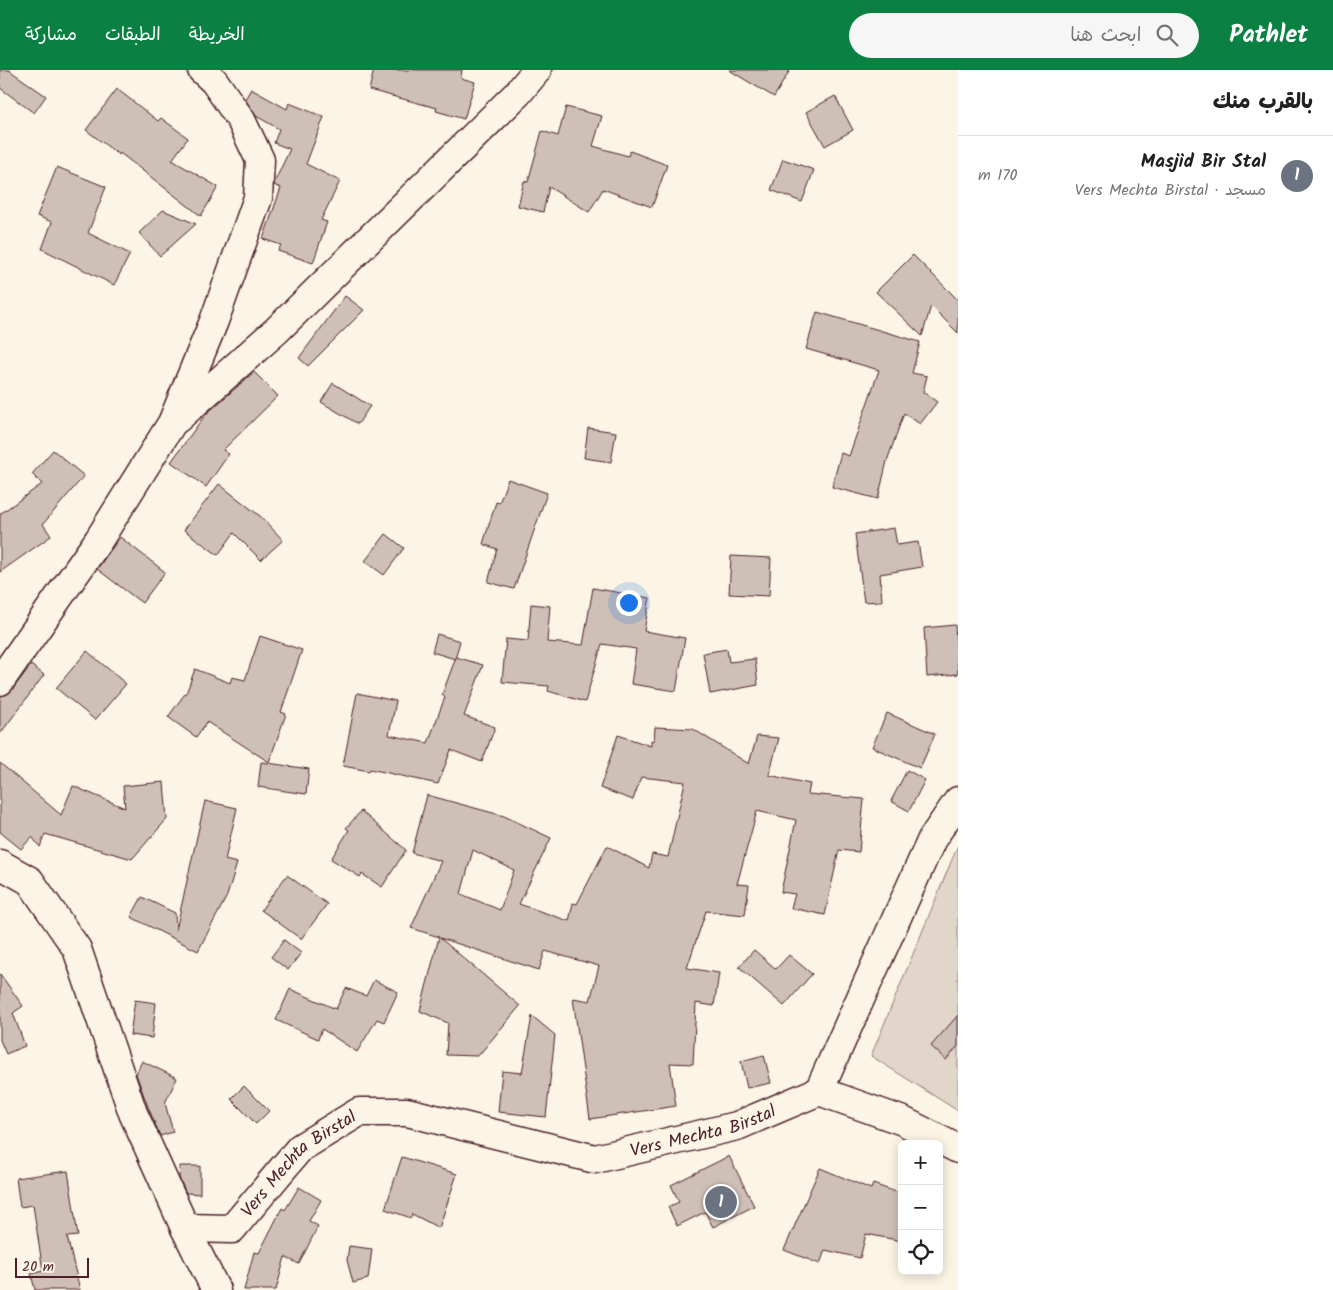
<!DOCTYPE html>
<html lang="ar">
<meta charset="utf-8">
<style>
:root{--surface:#fff;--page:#f6f6f6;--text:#202124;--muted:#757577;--line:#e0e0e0;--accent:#0b8043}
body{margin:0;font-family:Kalam,"Playpen Sans Arabic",sans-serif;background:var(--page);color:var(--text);direction:rtl}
.controls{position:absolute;right:15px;bottom:15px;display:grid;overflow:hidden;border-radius:8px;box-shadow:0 2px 12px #0003}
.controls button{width:45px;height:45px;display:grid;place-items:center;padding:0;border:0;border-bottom:1px solid var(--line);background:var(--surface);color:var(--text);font:25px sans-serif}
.scale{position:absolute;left:15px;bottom:12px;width:74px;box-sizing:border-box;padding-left:5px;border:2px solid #4a1f2b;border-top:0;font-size:14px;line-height:18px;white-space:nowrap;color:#4a1f2b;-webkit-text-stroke:4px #fcf5e5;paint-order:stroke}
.you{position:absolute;left:628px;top:532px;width:18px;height:18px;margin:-12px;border:4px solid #fff;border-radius:50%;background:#1a73e8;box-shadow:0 0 0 8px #1a73e833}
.badge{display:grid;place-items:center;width:32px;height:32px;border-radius:50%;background:var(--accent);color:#fff;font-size:16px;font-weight:700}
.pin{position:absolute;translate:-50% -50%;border:2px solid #fff;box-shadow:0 1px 5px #0006}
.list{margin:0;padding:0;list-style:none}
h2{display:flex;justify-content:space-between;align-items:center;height:65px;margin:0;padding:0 20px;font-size:21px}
h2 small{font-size:16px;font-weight:400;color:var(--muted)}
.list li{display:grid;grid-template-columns:32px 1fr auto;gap:15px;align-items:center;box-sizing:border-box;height:80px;padding:0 20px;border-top:1px solid var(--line)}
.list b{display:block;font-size:19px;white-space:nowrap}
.list p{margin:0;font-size:16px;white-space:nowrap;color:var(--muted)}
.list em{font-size:16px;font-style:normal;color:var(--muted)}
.icon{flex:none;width:28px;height:28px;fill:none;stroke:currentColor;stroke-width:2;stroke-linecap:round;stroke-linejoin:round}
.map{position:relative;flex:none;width:958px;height:1220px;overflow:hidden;direction:ltr}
header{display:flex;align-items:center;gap:30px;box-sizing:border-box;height:70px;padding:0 25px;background:var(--accent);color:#fff}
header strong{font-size:24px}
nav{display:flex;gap:28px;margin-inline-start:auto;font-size:18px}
.search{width:350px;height:45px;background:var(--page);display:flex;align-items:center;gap:12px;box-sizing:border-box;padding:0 18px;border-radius:28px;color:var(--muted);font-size:19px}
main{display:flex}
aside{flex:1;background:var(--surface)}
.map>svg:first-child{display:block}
.green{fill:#e2d5ca;stroke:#967a7a}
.building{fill:#cfc0b7;stroke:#4a1f2b;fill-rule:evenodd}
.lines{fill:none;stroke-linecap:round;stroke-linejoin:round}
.minor-casing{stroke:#4a1f2b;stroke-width:31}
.minor{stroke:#fcf5e5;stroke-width:28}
.labels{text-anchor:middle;stroke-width:5;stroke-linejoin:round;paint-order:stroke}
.street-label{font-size:18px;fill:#4a1f2b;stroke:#fcf5e5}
</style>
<header>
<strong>Pathlet</strong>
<div class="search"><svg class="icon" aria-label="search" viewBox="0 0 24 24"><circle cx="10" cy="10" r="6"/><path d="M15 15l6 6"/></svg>ابحث هنا</div>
<nav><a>الخريطة</a><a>الطبقات</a><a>مشاركة</a></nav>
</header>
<main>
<aside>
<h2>بالقرب منك<small></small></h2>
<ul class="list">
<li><span class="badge" style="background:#6b7280">1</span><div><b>Masjid Bir Stal</b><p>مسجد · Vers Mechta Birstal</p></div><em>170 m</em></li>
</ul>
</aside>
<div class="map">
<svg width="958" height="1220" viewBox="0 0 958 1220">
<rect width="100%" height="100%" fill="#fcf5e5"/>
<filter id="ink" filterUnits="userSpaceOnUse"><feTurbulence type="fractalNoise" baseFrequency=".02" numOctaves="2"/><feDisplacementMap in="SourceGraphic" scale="10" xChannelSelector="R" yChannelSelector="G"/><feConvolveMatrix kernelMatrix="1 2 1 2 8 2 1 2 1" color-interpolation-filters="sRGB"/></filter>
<g filter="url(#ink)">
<path class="green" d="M 958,775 L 958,1041 L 871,986 Z"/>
<g class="building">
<path d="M 0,0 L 9,0 L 46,26 L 34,43 L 0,18 Z"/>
<path d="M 374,0 L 462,0 L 461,8 L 475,12 L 464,49 L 436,41 L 437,38 L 369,20 Z"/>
<path d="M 729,0 L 790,0 L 774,27 Z"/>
<path d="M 117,19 L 158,51 L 161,48 L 188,68 L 172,90 L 218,117 L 201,146 L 120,83 L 119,85 L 86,60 Z"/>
<path d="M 251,19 L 287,39 L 289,33 L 324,47 L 306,94 L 340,111 L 321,150 L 327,152 L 313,193 L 278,181 L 281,175 L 263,169 L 281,118 L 274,115 L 275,111 L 290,79 L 274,73 L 279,59 L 256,46 L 245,29 Z"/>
<path d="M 835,26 L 853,60 L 825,76 L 806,42 Z"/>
<path d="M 566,37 L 602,46 L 593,76 L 628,86 L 630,81 L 667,95 L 652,137 L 603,119 L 589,142 L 549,117 L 543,142 L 518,136 L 524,111 L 528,112 L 542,61 L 558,66 Z"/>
<path d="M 783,89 L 814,100 L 802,132 L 771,120 Z"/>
<path d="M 57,97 L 106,117 L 88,163 L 130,184 L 114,215 L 42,179 L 52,152 L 37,146 Z"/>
<path d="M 163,140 L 196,154 L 160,186 L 139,163 Z"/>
<path d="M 913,185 L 958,230 L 958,263 L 931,236 L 922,266 L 876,222 Z"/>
<path d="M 345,226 L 364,240 L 308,296 L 299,288 Z"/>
<path d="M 817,242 L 920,272 L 912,303 L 927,306 L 923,322 L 937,332 L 920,354 L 904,343 L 887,391 L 878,429 L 832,417 L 841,383 L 849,386 L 879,300 L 806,279 Z"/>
<path d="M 254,302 L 278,326 L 223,380 L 229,384 L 206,417 L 171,392 L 205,345 Z"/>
<path d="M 333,313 L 370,336 L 358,354 L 321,332 Z"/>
<path d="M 588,358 L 616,362 L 611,392 L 584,388 Z"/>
<path d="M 53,380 L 84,406 L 43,454 L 51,466 L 0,502 L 0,444 L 42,414 L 32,404 Z"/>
<path d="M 508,409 L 547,423 L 514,519 L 488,512 L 497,479 L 483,474 L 496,432 L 499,433 Z"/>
<path d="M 219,414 L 260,446 L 283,470 L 261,490 L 234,463 L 218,485 L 184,460 Z"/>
<path d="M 894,458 L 897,475 L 918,472 L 922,497 L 880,504 L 882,531 L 864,532 L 855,464 Z"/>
<path d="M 386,464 L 404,478 L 384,505 L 365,491 Z"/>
<path d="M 120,467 L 165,502 L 142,533 L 97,499 Z"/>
<path d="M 731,486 L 771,488 L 769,526 L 729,524 Z"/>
<path d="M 593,518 L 650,528 L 644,561 L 685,568 L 676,621 L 631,614 L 636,579 L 602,574 L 585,632 L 548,621 L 549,616 L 502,612 L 506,569 L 528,571 L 531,534 L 550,536 L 547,572 L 583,575 Z"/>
<path d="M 955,555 L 958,604 L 927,607 L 924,558 Z"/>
<path d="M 437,564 L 460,571 L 455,589 L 432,582 Z"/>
<path d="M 260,566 L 302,580 L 281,642 L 286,644 L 269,692 L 207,652 L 196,667 L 168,647 L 187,621 L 195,599 L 230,613 L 232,607 L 245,610 Z"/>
<path d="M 727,579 L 729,592 L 755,589 L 758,615 L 710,624 L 703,583 Z"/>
<path d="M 87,581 L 126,614 L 95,650 L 56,618 Z"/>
<path d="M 456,587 L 483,595 L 464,646 L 495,657 L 482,692 L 451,680 L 438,714 L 370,699 L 369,701 L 343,696 L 357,623 L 396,631 L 389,665 L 428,673 L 445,627 L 442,625 Z"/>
<path d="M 31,595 L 44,605 L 0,664 L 0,626 L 12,620 Z"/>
<path d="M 887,643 L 935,664 L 920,698 L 872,677 Z"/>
<path d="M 655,657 L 693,659 L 749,694 L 757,666 L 779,668 L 769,705 L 810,714 L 808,724 L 864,729 L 859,782 L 839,780 L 825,845 L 791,838 L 795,824 L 781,822 L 796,750 L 757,741 L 737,814 L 749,815 L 745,845 L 706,841 L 687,898 L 719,903 L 714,936 L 696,933 L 693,994 L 670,993 L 676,1036 L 590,1049 L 573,928 L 590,931 L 599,896 L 545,881 L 539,900 L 440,868 L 520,936 L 478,986 L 446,985 L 448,953 L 420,941 L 439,867 L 411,858 L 441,791 L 412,783 L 427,725 L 504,746 L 551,768 L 519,834 L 569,851 L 573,833 L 577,834 L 607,776 L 649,798 L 652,784 L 668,787 L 685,712 L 641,707 L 633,730 L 600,718 L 618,665 L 651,676 L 651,670 L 654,671 ZM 473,780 L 514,800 L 500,840 L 461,824 Z"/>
<path d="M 261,692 L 309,699 L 306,724 L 258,717 Z"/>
<path d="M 0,693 L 61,745 L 73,716 L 125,738 L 123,716 L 164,712 L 167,749 L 132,789 L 45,764 L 40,777 L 32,767 L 21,779 L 0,762 Z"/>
<path d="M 907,700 L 925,710 L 909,741 L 891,731 Z"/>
<path d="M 205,731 L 237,738 L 225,790 L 237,793 L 227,826 L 198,881 L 131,847 L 142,827 L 175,843 L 176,860 Z"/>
<path d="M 361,741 L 406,780 L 382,817 L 362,804 L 360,807 L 331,789 L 349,760 L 346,758 Z"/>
<path d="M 287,805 L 327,834 L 301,869 L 261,840 Z"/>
<path d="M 284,870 L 301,883 L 288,900 L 271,887 Z"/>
<path d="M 754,880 L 776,899 L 789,885 L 812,904 L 784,936 L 739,897 Z"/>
<path d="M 0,904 L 23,936 L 13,943 L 25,976 L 6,984 L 0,970 Z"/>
<path d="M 374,910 L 398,922 L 384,952 L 377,949 L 357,982 L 322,959 L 318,969 L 276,950 L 290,919 L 336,939 L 346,918 L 366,926 Z"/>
<path d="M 135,930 L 156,933 L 152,968 L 130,965 Z"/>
<path d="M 958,945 L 958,976 L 946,990 L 931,976 Z"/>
<path d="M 532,946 L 555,965 L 546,1047 L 498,1042 L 502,1001 L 522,1003 Z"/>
<path d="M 764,985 L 771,1013 L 747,1018 L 741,991 Z"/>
<path d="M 142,991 L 177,1008 L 165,1033 L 173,1062 L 160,1066 L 148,1037 L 136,1004 Z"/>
<path d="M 244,1016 L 269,1041 L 256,1054 L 231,1029 Z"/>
<path d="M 729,1086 L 754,1136 L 713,1157 L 705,1142 L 677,1156 L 668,1137 L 679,1132 L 671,1115 Z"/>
<path d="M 402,1087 L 457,1104 L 439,1158 L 412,1144 L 411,1148 L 385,1139 Z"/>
<path d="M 180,1096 L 200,1096 L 200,1124 L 186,1123 L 179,1108 Z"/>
<path d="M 820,1098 L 871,1119 L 873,1114 L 902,1124 L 902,1171 L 866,1164 L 860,1188 L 825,1180 L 820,1194 L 784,1180 Z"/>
<path d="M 68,1101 L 78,1166 L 67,1167 L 80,1220 L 35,1220 L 31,1204 L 43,1201 L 33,1135 L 20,1137 L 16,1108 Z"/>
<path d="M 299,1117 L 321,1130 L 309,1151 L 318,1156 L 299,1194 L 285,1187 L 276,1220 L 244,1220 L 254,1182 L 259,1183 L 282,1138 L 285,1140 Z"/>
<path d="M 349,1176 L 372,1179 L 368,1209 L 353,1213 L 347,1190 Z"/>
</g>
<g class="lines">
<defs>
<g id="minor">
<path d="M 177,349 L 277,260 L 518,23 L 537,0"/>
<path d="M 0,611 L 98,471 L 172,353 L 214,251 L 258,128 L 260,90 L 241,50 L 214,11 L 202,0"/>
<path id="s1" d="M 0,794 L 30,811 L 77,879 L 133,1043 L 185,1158 L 232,1159 L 300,1078 L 359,1042 L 407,1042 L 595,1089 L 737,1056 L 819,1021"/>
<path d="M 819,1021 L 932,769 L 958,731"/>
<path d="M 819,1021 L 903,1051 L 958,1079"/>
<path d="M 185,1158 L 216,1220"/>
</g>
</defs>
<use href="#minor" class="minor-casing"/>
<use href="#minor" class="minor"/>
</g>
</g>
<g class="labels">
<g class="street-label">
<text dy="6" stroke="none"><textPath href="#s1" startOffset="992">Vers Mechta Birstal</textPath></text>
<text dy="6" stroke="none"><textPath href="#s1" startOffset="558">Vers Mechta Birstal</textPath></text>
</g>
</g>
</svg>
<div class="controls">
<button>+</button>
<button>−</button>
<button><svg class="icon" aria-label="locate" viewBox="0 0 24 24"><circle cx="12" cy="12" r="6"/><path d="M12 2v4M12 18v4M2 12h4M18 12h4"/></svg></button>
</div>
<div class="scale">20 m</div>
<div class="you"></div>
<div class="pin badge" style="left:721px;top:1132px;background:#6b7280">1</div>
</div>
</main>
